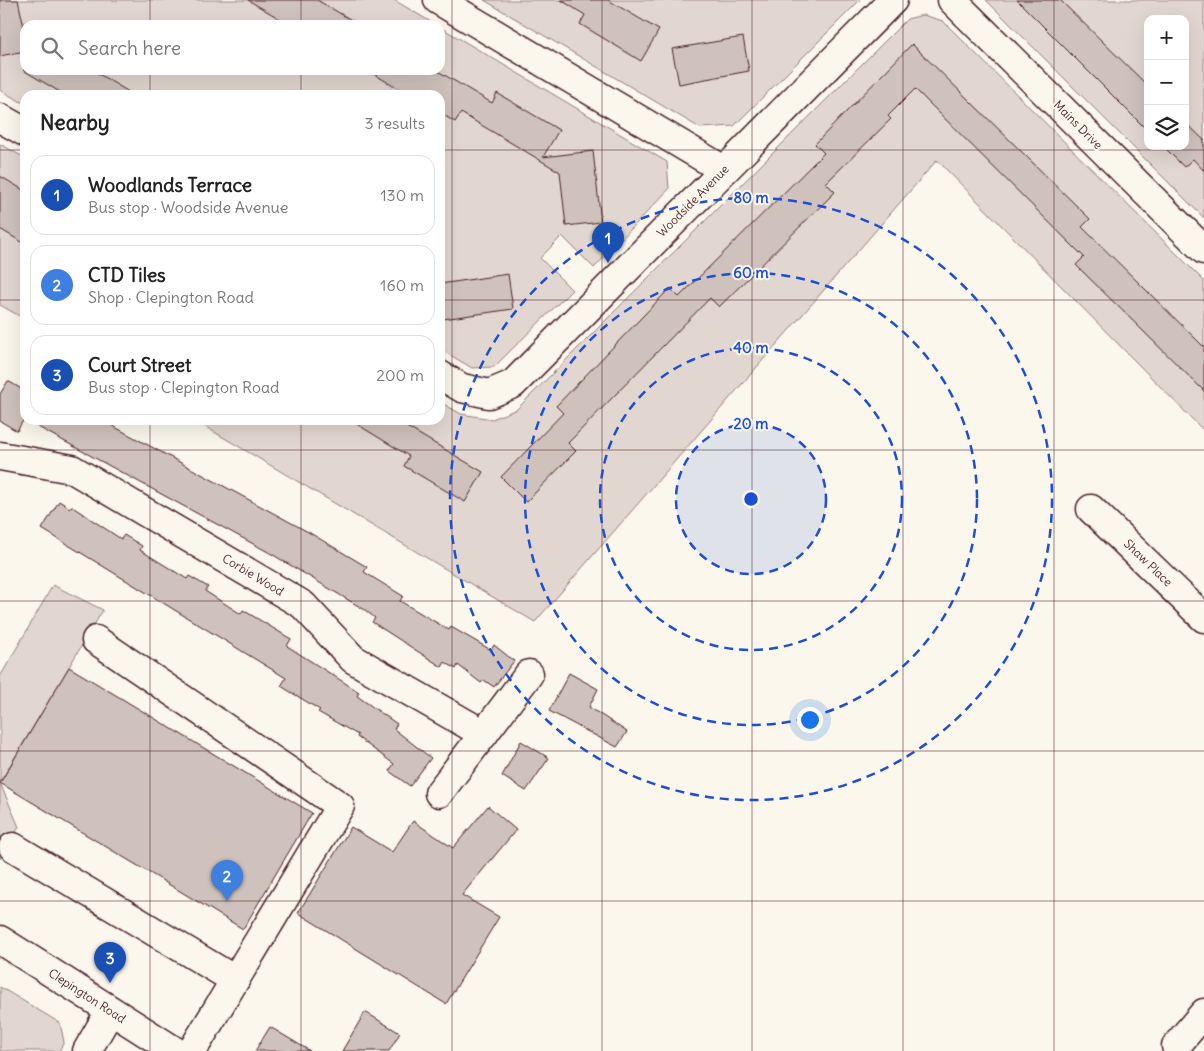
<!DOCTYPE html>
<meta charset="utf-8">
<style>
:root{--surface:#fff;--page:#f6f6f6;--text:#222;--muted:#767676;--line:#e0e0e0;--accent:#1a73e8}
body{margin:0;font-family:Delius,sans-serif;background:var(--page);color:var(--text)}
.controls{position:absolute;right:15px;top:15px;display:grid;overflow:hidden;border-radius:10px;box-shadow:0 5px 20px #0002}
.controls button{width:45px;height:45px;display:grid;place-items:center;padding:0;border:0;border-bottom:1px solid var(--line);background:var(--surface);color:var(--text);font:25px sans-serif}
.you{position:absolute;left:809px;top:719px;width:18px;height:18px;margin:-12px;border:4px solid #fff;border-radius:50%;background:#1a73e8;box-shadow:0 0 0 8px #1a73e833}
.badge{display:grid;place-items:center;width:32px;height:32px;border-radius:50%;background:var(--accent);color:#fff;font-size:16px;font-weight:700}
.pin{position:absolute;translate:-50% -41px;filter:drop-shadow(0 1px 2px #0008)}
.pin::after{content:'';position:absolute;top:26px;width:18px;height:15px;background:inherit;clip-path:polygon(0 0,100% 0,50% 100%)}
.list{margin:0;padding:0;list-style:none}
h2{display:flex;justify-content:space-between;align-items:center;height:65px;margin:0;padding:0 20px;font-size:21px}
h2 small{font-size:16px;font-weight:400;color:var(--muted)}
.list li{display:grid;grid-template-columns:32px 1fr auto;gap:15px;align-items:center;box-sizing:border-box;height:80px;margin:0 10px 10px;padding:0 10px;border:1px solid var(--line);border-radius:15px}
.list b{display:block;font-size:19px;white-space:nowrap}
.list p{margin:0;font-size:16px;white-space:nowrap;color:var(--muted)}
.list em{font-size:16px;font-style:normal;color:var(--muted)}
.icon{flex:none;width:28px;height:28px;fill:none;stroke:currentColor;stroke-width:2;stroke-linecap:round;stroke-linejoin:round}
.map{position:relative;flex:none;width:1204px;height:1051px;overflow:hidden}
.search{position:absolute;background:var(--surface);box-shadow:0 5px 20px #0002;left:20px;top:20px;width:425px;height:55px;display:flex;align-items:center;gap:12px;box-sizing:border-box;padding:0 18px;border-radius:15px;color:var(--muted);font-size:19px}
.panel{position:absolute;background:var(--surface);box-shadow:0 5px 20px #0002;left:20px;top:90px;width:425px;height:335px;border-radius:15px}
.map>svg:first-child{display:block}
.green{fill:#e2d7d0;stroke:#967b7e;fill-rule:evenodd}
.building{fill:#cfc2bc;stroke:#4a1f2b}
.lines{fill:none;stroke-linecap:round;stroke-linejoin:round}
.minor-casing{stroke:#4a1f2b;stroke-width:31}
.minor{stroke:#fbf7ec;stroke-width:28}
.grid{fill:none;stroke:#4a1f2b;stroke-width:1;stroke-opacity:0.55}
.ring{fill:none;stroke:#1d4ed8;stroke-width:2.5;stroke-dasharray:9 6}
.labels{text-anchor:middle;stroke-width:4;stroke-linejoin:round;paint-order:stroke}
.street-label{font-size:12px;fill:#4a1f2b;stroke:#fbf7ec}
.centre{fill:#1d4ed8;stroke:#fbf7ec;stroke-width:2.5}
.ring-label{font-size:15px;text-anchor:middle;font-weight:bold;fill:#1d4ed8;stroke:#fbf7ec;stroke-width:4;stroke-linejoin:round;paint-order:stroke}
</style>
<div class="map">
<svg width="1204" height="1051" viewBox="0 0 1204 1051">
<rect width="100%" height="100%" fill="#fbf7ec"/>
<filter id="ink" filterUnits="userSpaceOnUse"><feTurbulence type="fractalNoise" baseFrequency=".02" numOctaves="2"/><feDisplacementMap in="SourceGraphic" scale="10" xChannelSelector="R" yChannelSelector="G"/><feConvolveMatrix kernelMatrix="1 2 1 2 8 2 1 2 1" color-interpolation-filters="sRGB"/></filter>
<g filter="url(#ink)">
<g class="green">
<path d="M 0,0 L 394,0 L 436,25 L 25,25 L 25,70 L 440,70 L 440,27 L 667,162 L 669,189 L 594,268 L 562,236 L 540,258 L 572,290 L 494,367 L 472,368 L 440,349 L 440,95 L 25,95 L 25,104 L 0,90 Z"/>
<path d="M 484,0 L 860,0 L 734,126 L 700,128 Z"/>
<path d="M 986,0 L 1204,0 L 1204,218 ZM 1148,19 L 1185,19 L 1185,146 L 1148,146 Z"/>
<path d="M 923,15 L 943,21 L 1204,281 L 1204,431 L 937,160 L 535,622 L 194,420 L 440,420 L 440,402 L 461,414 L 492,419 L 517,409 L 907,19 Z"/>
<path d="M 0,144 L 25,158 L 25,319 L 0,305 Z"/>
<path d="M 53,585 L 103,610 L 0,782 L 0,677 Z"/>
<path d="M 0,783 L 19,827 L 0,859 Z"/>
<path d="M 0,987 L 60,1023 L 64,1042 L 59,1051 L 0,1051 Z"/>
</g>
<g class="building">
<path d="M 0,0 L 18,0 L 25,32 L 25,51 L 0,56 Z"/>
<path d="M 248,0 L 317,0 L 360,25 L 290,25 Z"/>
<path d="M 561,0 L 608,0 L 659,30 L 641,61 L 580,24 L 585,15 Z"/>
<path d="M 1017,0 L 1060,0 L 1148,86 L 1148,131 Z"/>
<path d="M 743,37 L 749,71 L 679,84 L 672,49 Z"/>
<path d="M 912,44 L 1090,219 L 1082,227 L 1204,347 L 1204,391 L 1076,265 L 1084,257 L 915,89 L 888,116 L 891,119 L 826,183 L 835,192 L 719,307 L 710,298 L 568,443 L 576,451 L 526,502 L 501,477 L 563,413 L 556,406 L 670,288 L 679,297 L 824,153 L 815,144 Z"/>
<path d="M 23,70 L 92,70 L 134,95 L 65,95 Z"/>
<path d="M 367,70 L 436,70 L 492,103 L 497,93 L 559,130 L 543,157 L 593,151 L 601,222 L 566,226 L 560,172 L 461,113 L 455,122 L 440,113 L 440,95 L 409,95 Z"/>
<path d="M 1185,122 L 1204,140 L 1204,171 L 1193,159 L 1184,167 L 1163,146 L 1185,146 Z"/>
<path d="M 0,176 L 25,191 L 25,244 L 0,229 Z"/>
<path d="M 508,274 L 513,309 L 443,319 L 440,284 Z"/>
<path d="M 8,381 L 25,391 L 25,417 L 17,431 L 0,421 L 0,394 Z"/>
<path d="M 25,420 L 102,420 L 310,533 L 367,567 L 364,572 L 403,596 L 400,601 L 449,630 L 451,627 L 491,650 L 494,645 L 514,661 L 494,687 L 484,680 L 481,683 L 458,665 L 456,669 L 445,662 L 442,667 L 372,622 L 375,618 L 365,610 L 270,553 Z"/>
<path d="M 350,420 L 395,420 L 483,472 L 465,502 L 404,466 L 409,456 Z"/>
<path d="M 59,501 L 70,508 L 71,506 L 121,539 L 124,535 L 142,546 L 140,550 L 187,579 L 189,576 L 208,587 L 205,591 L 241,614 L 243,610 L 291,639 L 287,646 L 359,692 L 357,696 L 397,724 L 394,729 L 431,758 L 410,786 L 389,771 L 394,764 L 357,737 L 358,735 L 318,712 L 320,710 L 281,686 L 286,678 L 42,529 Z"/>
<path d="M 69,667 L 312,813 L 243,929 L 0,783 Z"/>
<path d="M 569,673 L 598,689 L 589,707 L 627,732 L 617,747 L 549,711 Z"/>
<path d="M 521,741 L 549,758 L 526,791 L 502,776 Z"/>
<path d="M 488,806 L 516,830 L 462,895 L 499,917 L 446,1004 L 298,913 L 351,827 L 392,852 L 413,821 L 453,848 Z"/>
<path d="M 365,1012 L 400,1033 L 389,1051 L 342,1051 Z"/>
<path d="M 270,1027 L 310,1051 L 255,1051 Z"/>
</g>
<g class="lines">
<defs>
<g id="minor">
<path d="M 438,0 L 724,170"/>
<path d="M 952,0 L 1204,250"/>
<path d="M 0,118 L 25,132"/>
<path d="M 440,375 L 462,388 L 489,394 L 513,384 L 893,0"/>
<path d="M 0,456 L 72,469 L 303,605 L 353,659 L 484,734"/>
<path d="M 1091,509 L 1204,618"/>
<path d="M 96,640 L 340,806 L 192,1051"/>
<path d="M 439,793 L 529,674"/>
<path d="M 13,847 L 235,980"/>
<path d="M 0,940 L 175,1051"/>
<path d="M 1176,1046 L 1204,1013"/>
<path d="M 87,1051 L 110,1011"/>
</g>
</defs>
<use href="#minor" class="minor-casing"/>
<use href="#minor" class="minor"/>
</g>
</g>
<path class="grid" d="M 150,0 L 150,25M 301,0 L 301,25M 452,0 L 452,1051M 602,0 L 602,1051M 752,0 L 752,1051M 903,0 L 903,1051M 1054,0 L 1054,1051M 150,70 L 150,95M 301,70 L 301,95M 0,150 L 25,150M 440,150 L 1204,150M 0,300 L 25,300M 440,300 L 1204,300M 150,420 L 150,1051M 301,420 L 301,1051M 0,450 L 1204,450M 0,601 L 1204,601M 0,751 L 1204,751M 0,901 L 1204,901"/>
<circle cx="751" cy="499" r="75" fill="#1d4ed8" fill-opacity=".12"/>
<g class="ring">
<circle cx="751" cy="499" r="75"/>
<circle cx="751" cy="499" r="151"/>
<circle cx="751" cy="499" r="226"/>
<circle cx="751" cy="499" r="301"/>
</g>
<g class="labels">
<g class="street-label">
<text transform="translate(1078 125) rotate(45)" y="4">Mains Drive</text>
<text transform="translate(693 201) rotate(-45)" y="4">Woodside Avenue</text>
<text transform="translate(1148 563) rotate(44)" y="4">Shaw Place</text>
<text transform="translate(253 575) rotate(31)" y="4">Corbie Wood</text>
<text transform="translate(87 996) rotate(33)" y="4">Clepington Road</text>
</g>
</g>
<circle cx="751" cy="499" r="8" class="centre"/>
<g class="ring-label">
<text x="751" y="203">80 m</text>
<text x="751" y="278">60 m</text>
<text x="751" y="353">40 m</text>
<text x="751" y="429">20 m</text>
</g>
</svg>
<div class="controls">
<button>+</button>
<button>−</button>
<button><svg class="icon" aria-label="layers" viewBox="0 0 24 24"><path d="M12 4l9 5-9 5-9-5zM3 14l9 5 9-5"/></svg></button>
</div>
<div class="you"></div>
<div class="pin badge" style="left:608px;top:263px;background:#1a4fb4">1</div>
<div class="pin badge" style="left:227px;top:901px;background:#3f7fe0">2</div>
<div class="pin badge" style="left:110px;top:983px;background:#1a4fb4">3</div>
<div class="search"><svg class="icon" aria-label="search" viewBox="0 0 24 24"><circle cx="10" cy="10" r="6"/><path d="M15 15l6 6"/></svg>Search here</div>
<section class="panel">
<h2>Nearby<small>3 results</small></h2>
<ul class="list">
<li><span class="badge" style="background:#1a4fb4">1</span><div><b>Woodlands Terrace</b><p>Bus stop · Woodside Avenue</p></div><em>130 m</em></li>
<li><span class="badge" style="background:#3f7fe0">2</span><div><b>CTD Tiles</b><p>Shop · Clepington Road</p></div><em>160 m</em></li>
<li><span class="badge" style="background:#1a4fb4">3</span><div><b>Court Street</b><p>Bus stop · Clepington Road</p></div><em>200 m</em></li>
</ul>
</section>
</div>
